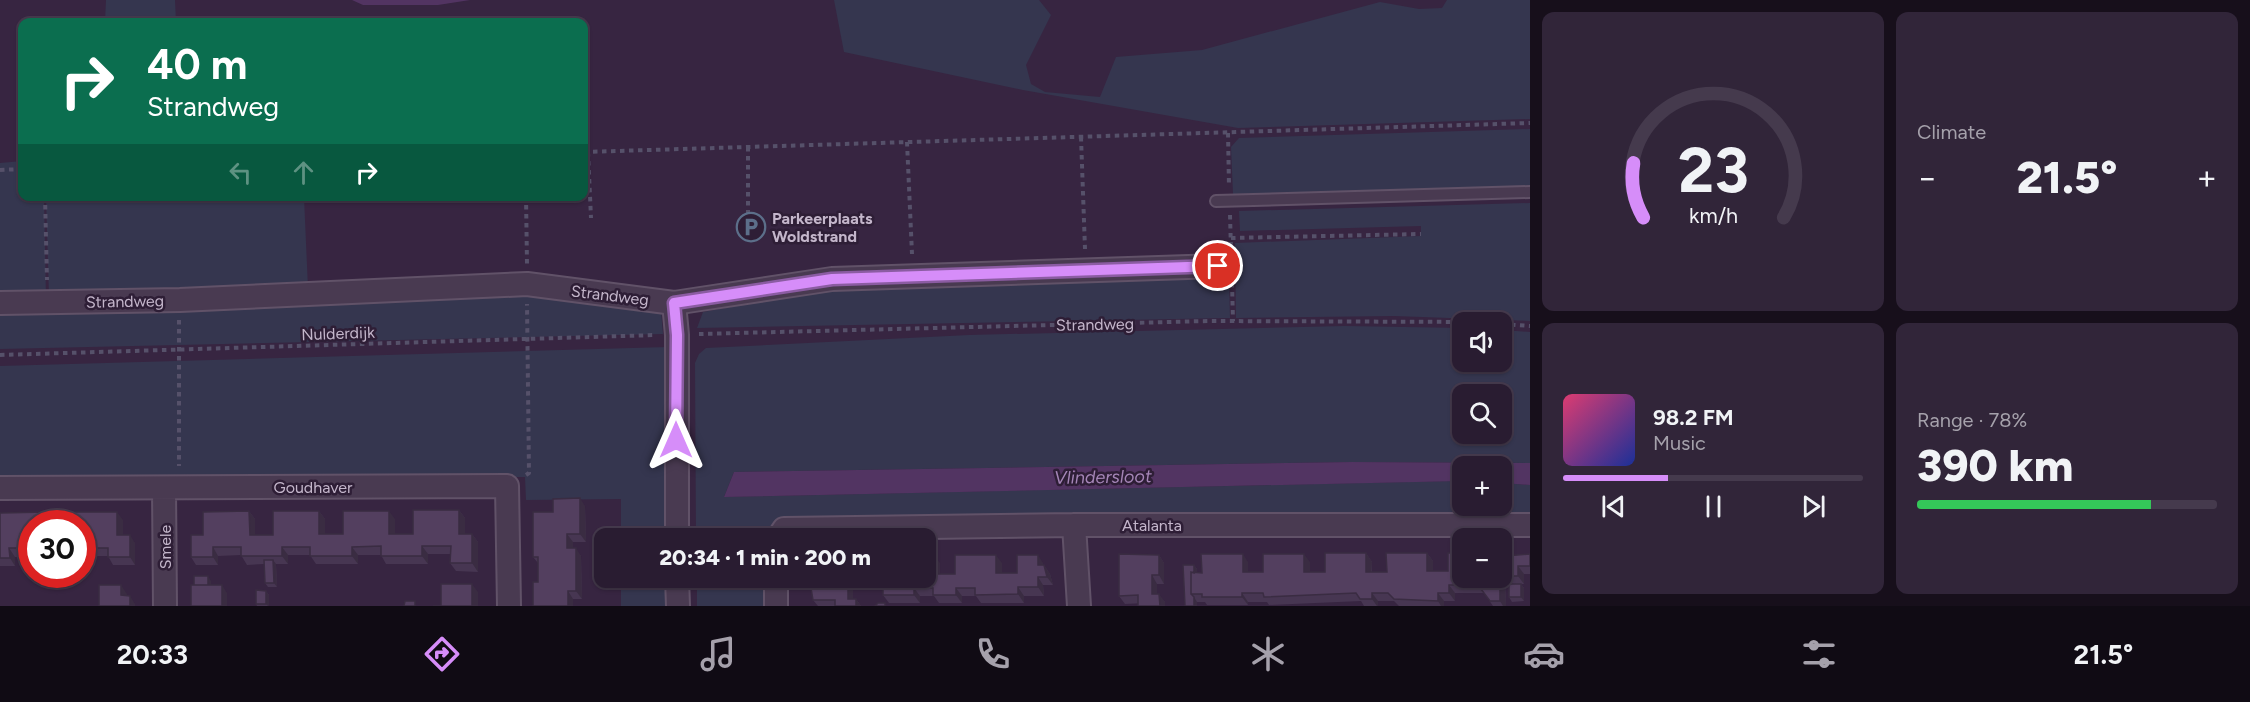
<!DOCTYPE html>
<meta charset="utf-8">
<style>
:root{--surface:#291c31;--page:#312539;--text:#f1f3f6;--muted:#a5a1ab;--line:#453a4d;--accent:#d68df9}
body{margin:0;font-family:Figtree,sans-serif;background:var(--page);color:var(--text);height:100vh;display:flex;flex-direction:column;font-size:22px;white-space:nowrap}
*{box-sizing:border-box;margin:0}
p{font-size:20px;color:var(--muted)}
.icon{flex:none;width:33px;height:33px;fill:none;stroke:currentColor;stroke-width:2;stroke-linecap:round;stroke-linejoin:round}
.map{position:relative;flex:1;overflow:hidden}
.panel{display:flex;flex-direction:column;gap:12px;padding:12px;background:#170f1b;width:720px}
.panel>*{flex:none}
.top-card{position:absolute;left:18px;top:18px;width:570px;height:183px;border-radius:12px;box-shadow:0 2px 4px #0004,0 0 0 2px var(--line);background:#0b6e4f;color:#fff;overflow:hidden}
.tools{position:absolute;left:1452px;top:312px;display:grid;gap:12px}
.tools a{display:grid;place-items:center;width:60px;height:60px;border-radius:12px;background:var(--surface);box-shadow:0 2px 4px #0004,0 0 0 2px var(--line);font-size:30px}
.speed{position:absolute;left:18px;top:510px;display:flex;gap:12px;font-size:30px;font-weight:700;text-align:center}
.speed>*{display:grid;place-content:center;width:78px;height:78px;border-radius:50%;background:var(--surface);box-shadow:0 2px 4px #0004,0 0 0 2px var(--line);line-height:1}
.speed .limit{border:9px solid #d22;background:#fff;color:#111}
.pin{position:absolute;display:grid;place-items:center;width:51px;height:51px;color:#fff;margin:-26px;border:3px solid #fff;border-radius:50%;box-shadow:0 2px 6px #0007}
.me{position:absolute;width:66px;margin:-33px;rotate:0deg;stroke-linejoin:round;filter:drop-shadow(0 0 4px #0008)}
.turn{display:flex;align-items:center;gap:21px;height:126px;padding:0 30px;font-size:27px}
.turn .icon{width:78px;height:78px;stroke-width:2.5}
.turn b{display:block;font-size:42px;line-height:51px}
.lanes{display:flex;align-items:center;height:57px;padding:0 30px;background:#0003;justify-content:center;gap:30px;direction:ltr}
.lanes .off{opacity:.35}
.big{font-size:45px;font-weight:800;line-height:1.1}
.panel .card{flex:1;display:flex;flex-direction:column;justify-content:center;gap:9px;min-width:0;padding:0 21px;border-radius:12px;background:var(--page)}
.panel .dial{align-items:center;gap:0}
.dial svg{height:156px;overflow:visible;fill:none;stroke:var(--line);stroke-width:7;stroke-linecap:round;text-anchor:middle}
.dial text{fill:var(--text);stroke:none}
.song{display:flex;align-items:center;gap:18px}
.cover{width:72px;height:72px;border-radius:9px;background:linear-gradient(135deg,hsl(340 70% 55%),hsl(230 70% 35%))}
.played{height:6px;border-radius:3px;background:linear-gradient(90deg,var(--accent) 35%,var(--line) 35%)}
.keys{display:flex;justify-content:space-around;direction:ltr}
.heat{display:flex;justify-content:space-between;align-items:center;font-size:33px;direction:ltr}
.charge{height:9px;border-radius:4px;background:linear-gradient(90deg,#34c759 78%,var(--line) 0)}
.panel .tiles{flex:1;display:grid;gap:12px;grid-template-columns:repeat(2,1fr)}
.trip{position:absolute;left:594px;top:528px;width:342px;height:60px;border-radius:12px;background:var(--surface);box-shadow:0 2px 4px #0004,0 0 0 2px var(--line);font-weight:800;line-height:60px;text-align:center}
.tab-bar{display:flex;height:96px;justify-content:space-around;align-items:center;background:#100b14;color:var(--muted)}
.tab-bar .icon{width:42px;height:42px}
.tab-bar .current{color:var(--accent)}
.tab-bar b{font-size:27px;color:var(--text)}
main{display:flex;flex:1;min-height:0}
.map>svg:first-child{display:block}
</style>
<main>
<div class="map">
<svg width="1530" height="606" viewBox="0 0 1530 606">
<rect width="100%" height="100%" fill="#372541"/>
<!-- green -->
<path fill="#35364f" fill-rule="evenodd" d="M106 0H175L176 22H105Z
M834 0H1039L1051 15 1026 65 1031 84 1045 92 1100 97 1116 57 1202 50 1380 2 1419 9 1442 8 1447 0H1530V119L1238 128 1023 90 844 52Z
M1530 129V186L1233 194 1231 147 1239 138Z
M22 161V196L44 197 46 298 0 299V163Z
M46 197H304L308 288 49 296Z
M1530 203V321L1394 316 1236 318 1235 243 1421 236V226L1240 231 1239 211Z
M1229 276 1230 318 697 328 703 312 836 288Z
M525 292 661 311 663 334 0 349V314C175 310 350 306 525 292Z
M1345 326 1462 328V362H1502V330L1530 332V463L1352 462 734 472 724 497 1454 481H1462V506H1502V483L1530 485V512L1173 515 775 538H696L695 363 699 354 706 348 969 335ZM1462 394H1502V434H1462Z
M668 347 669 538H621V499L526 500 525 477 0 479V366Z
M621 578H669V606H621Z
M697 578H775V606H697Z"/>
<!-- water -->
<path fill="#523462" d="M352 0H470L438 5H363Z
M1352 462 1530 463V485L1502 483V466H1462V481L724 497 734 472Z"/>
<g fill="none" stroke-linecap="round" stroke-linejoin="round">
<!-- lane casing -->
<g stroke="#615268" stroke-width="14">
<path id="lane" d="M1216 201 1530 192"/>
</g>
<!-- street casing -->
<g stroke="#615268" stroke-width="26">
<path id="street" d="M0 303 180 300 527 284 674 303 832 279 1218 266
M674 303 677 335V538
M0 488 507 486 509 606
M164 489 165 606
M1074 525 1079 606
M778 538 784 529 1074 525H1530
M677 578 678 606
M776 578V606"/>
</g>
<!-- path -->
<path stroke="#56516a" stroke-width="4" stroke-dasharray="4.5 4.5" stroke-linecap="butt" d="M1228 133 1229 187
M1081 137 1085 249
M907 142 912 254
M748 147V215
M584 152 1530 123
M588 152 591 218
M0 170 22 169
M45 196 47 280
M526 196 527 264
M1230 215 1231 249
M1231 238 1421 234
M1232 283 1233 321
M179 320V466
M1502 324 1530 326
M699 334 1208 321 1476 322
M0 355 656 335
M526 475 529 473 527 304"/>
<!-- lane -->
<use href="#lane" stroke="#493a51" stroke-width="10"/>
<!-- street -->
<use href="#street" stroke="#493a51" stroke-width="22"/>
</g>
<!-- wall -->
<path fill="#473652" d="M585 506 586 542H573V548L581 556 582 599H573V606H533L538 582V563L533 557 553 512Z
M459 510 465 518V534H472L478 542V572L456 571 450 563 451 554H428V564H386L381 555H358V564H316L310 555H288V564H276L277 587H268L265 583 264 564 247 565 241 555 218 556V565H196L191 557 203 535 249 511 255 519V535H273L319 511 325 519V534H343L395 519V534H413Z
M0 513 53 520V524H32V557H15V566H0Z
M123 520V535L135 543V565H113L108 556H85V566H82V524Z
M1366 553 1372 562V572H1387L1427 553 1433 561V571L1505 579 1506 606H1493L1484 593H1455V601H1444V606H1399L1394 601H1378V606H1364L1361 601 1269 605 1267 602H1248V605H1207L1205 602H1197V606H1185L1194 565 1197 569V573H1202L1248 562V572H1263L1310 562V572H1325Z
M1530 554V574H1524V584H1521L1524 588V601L1512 602 1509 597 1511 584 1506 576Z
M1159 555 1164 563V584H1157V594L1165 602 1125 604 1119 596Z
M940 563V574H955L1002 563V573H1017L1043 563V565H1044L1050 574 1053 585H1043L1044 596H1024V603H981L976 596H962V603H939L934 596H920V603H889L883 595V587H878L875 582Z
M813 578H853V599H856L861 606H818L813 600Z
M266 591 269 595V606H257L256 604Z"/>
<!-- shaded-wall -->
<path fill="#3a2c42" d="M580 498 585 506 586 542 580 534Z
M459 510 465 518V542L459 534Z
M249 511 255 519V543L250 535Z
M319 511 325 519V542L319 534Z
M389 511 395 519V542L389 534Z
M47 512 53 520V524H47Z
M117 512 123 520V543L117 535Z
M472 534 478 542V572L472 563Z
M567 534 573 542V556L567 548Z
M130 535 135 543V565L130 557Z
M422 546 428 554V564L422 556Z
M213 547 218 556V565L213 557Z
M282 547 288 555V564L282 556Z
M352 547 358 555V564L352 556Z
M9 548 15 557V566L10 558Z
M576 548 581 556 582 599 576 591Z
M82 552 85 556V566L82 562Z
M1366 553 1372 562 1371 580 1366 572Z
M1427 553 1433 561V580L1427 571Z
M1243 554 1248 562V581L1243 572Z
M1304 554 1310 562V580L1304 572Z
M934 555 940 563V582L934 574Z
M996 555 1002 563V582L996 573Z
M1038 555 1043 563 1044 574 1038 565Z
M1159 555 1164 563V584L1159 575Z
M273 560 276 564 277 587 274 583Z
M1044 565 1050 574 1053 585 1047 577Z
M1194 565 1197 569V594H1194Z
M1518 566 1524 574V584L1518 576Z
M1502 574 1505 579 1506 606H1503L1500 601V578H1502Z
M1152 575 1157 584V602L1152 594Z
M208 576 211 581V593L208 589Z
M1038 577 1043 585 1044 596 1038 587Z
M848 578H853V606L848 599Z
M472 584 478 592V606H472Z
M1521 584 1524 588V601L1521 597Z
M121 585 127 594V604L121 595Z
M222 585 227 593V606H222Z
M1449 585 1455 593V601L1449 593Z
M1018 587 1024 596V603L1018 594Z
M914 588 920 596V603L914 595Z
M956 588 962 596V603L956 595Z
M266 591 269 595V606H268L266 604Z
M568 591 573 599V606H568Z
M1242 593 1248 602V605L1242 597Z
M1372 593 1378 601V606H1377L1372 599Z
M1438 593 1444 601V606H1441L1438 601Z
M1159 594 1165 602V606H1160Z
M130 596 135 604V606H130Z
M1194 597 1197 602V606H1194Z
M856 599 861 606H856Z"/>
<!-- building -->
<path fill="#533f5f" stroke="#3a2c42" stroke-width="1.5" d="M580 498V534H567V548H576V591H568V606H533V582H538V557H533V512H553V499Z
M413 510H459V534H472V563H450L451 546H422V556H381V546L352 547V556H310V547H282V556H241V547H213V557H191V535H203V512L249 511 250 535H273V511H319V534H343V511H389V534H413Z
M47 512V524H32V548H9L10 558H0V513Z
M70 512H117V535H130V557H108V548H82V524H70Z
M1325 553H1366V572H1387L1386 553H1427V571H1448V553H1462V578H1500V601H1490L1478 585H1449V593H1438V601L1394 599 1388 593H1372V599H1360L1356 593 1264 597 1263 593H1242V597H1202V594H1191V572L1202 573 1201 554H1243V572H1263V554H1304V572H1325Z
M1119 554 1159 555V575H1152V594H1159L1160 606H1138V595L1119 596Z
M1530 554V566H1518V576H1506V556Z
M926 555H934V574H955V555H996V573H1017V555H1038V565H1044L1047 577H1038V587H1018V594L975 595V588H956V595H933V588H914V595H883V578H926Z
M264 560H273L274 583H265Z
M1183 565H1194V573L1191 572V594L1194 597V606H1185Z
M194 576H208V585H194Z
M813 578H848V599H856V606H835V600H813L811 588 813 585Z
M875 578H883V582H875Z
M441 584H472V606H433H441Z
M1509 584H1521V597H1509Z
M99 585H121V595L130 596V606H99Z
M191 585H222V606H191Z
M256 590 266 591V604H256Z
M405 601H415V606H404Z
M878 603H885V606H875Z"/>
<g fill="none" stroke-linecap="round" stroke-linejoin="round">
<!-- route casing -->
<g stroke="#8b5ca2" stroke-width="15">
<path id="route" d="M676 440 677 335 674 303 832 279 1218 266"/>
</g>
<!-- route -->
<use href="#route" stroke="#d68df9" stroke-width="10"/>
</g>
<!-- icons -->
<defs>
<g id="parking-ring" transform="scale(1.5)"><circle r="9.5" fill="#2e1e36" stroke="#5c6f8a" stroke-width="1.5"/><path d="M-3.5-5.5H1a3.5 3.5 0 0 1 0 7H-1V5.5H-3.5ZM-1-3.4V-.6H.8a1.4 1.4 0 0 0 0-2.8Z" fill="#5c6f8a"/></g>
</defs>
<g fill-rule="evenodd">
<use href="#parking-ring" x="751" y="227"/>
</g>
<g text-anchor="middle" stroke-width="5" stroke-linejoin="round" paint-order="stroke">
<!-- poi labels -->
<g font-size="16" font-weight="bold" fill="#c4b6cb" stroke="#2e1e36" text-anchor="start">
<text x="772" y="224">Parkeerplaats<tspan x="772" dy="18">Woldstrand</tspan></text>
</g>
<!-- street labels -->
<g font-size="16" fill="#c4b6cb" stroke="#2e1e36">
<text transform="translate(610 295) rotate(7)" y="6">Strandweg</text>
<text transform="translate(125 301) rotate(-1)" y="6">Strandweg</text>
<text transform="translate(1095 324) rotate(-1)" y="6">Strandweg</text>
<text transform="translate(338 333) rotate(-2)" y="6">Nulderdijk</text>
<text x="313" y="493">Goudhaver</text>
<text x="1152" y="531">Atalanta</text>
<text transform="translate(165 547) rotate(-90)" y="6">Smele</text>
</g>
<!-- water labels -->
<g font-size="18" font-style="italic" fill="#a585b7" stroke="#2e1e36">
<text transform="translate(1103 477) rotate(-1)" y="6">Vlindersloot</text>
</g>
</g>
</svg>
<div class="tools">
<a><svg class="icon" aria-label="sound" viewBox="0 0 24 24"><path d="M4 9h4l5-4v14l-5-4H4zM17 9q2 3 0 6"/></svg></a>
<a><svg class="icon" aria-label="search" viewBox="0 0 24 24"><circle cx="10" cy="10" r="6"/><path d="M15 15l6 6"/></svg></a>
<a>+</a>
<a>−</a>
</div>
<div class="speed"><div class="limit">30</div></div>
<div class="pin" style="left:1218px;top:266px;background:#d93025"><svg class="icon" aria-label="arrive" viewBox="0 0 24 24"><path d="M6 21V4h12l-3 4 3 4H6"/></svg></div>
<svg class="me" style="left:676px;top:440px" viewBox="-20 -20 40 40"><path d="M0-17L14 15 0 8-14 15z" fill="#d68df9" stroke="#fff" stroke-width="4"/></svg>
<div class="trip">20:34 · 1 min · 200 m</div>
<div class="top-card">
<div class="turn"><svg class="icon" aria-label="right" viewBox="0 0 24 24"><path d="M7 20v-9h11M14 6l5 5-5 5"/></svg><div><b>40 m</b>Strandweg</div></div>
<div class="lanes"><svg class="icon off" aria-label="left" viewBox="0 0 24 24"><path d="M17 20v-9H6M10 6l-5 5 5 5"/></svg><svg class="icon off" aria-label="ahead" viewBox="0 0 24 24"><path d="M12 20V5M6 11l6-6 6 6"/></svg><svg class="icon" aria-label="right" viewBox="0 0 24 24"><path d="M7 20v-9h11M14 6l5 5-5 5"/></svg></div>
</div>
</div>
<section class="panel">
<div class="tiles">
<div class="card dial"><svg viewBox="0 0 100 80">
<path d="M14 69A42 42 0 1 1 86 69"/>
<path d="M14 69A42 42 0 0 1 9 41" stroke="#d68df9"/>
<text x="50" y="56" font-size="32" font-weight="700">23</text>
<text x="50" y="72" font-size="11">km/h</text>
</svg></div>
<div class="card"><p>Climate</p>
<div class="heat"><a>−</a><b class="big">21.5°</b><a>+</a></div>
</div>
<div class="card">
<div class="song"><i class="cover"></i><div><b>98.2 FM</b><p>Music</p></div></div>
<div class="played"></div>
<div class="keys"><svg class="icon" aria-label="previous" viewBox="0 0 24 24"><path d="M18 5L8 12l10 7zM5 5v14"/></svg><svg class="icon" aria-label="pause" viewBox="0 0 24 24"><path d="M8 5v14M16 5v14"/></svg><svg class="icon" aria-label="next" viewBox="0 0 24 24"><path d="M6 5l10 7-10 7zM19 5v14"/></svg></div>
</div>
<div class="card"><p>Range · 78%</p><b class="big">390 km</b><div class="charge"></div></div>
</div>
</section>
</main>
<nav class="tab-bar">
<b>20:33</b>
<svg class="icon current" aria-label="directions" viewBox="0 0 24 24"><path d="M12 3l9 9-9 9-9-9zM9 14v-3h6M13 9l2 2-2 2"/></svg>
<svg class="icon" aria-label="music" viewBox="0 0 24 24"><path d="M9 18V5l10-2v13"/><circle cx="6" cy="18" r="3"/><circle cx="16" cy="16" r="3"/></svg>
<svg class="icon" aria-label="phone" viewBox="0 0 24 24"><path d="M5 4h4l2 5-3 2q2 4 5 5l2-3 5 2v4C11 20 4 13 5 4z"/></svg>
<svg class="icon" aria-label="climate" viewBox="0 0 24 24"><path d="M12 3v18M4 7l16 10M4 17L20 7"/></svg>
<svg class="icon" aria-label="car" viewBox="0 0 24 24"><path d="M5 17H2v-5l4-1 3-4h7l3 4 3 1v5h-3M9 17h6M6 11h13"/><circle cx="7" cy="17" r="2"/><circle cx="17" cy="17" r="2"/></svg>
<svg class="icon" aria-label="filters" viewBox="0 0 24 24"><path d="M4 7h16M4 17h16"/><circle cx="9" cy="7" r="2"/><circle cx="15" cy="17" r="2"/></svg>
<b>21.5°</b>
</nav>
